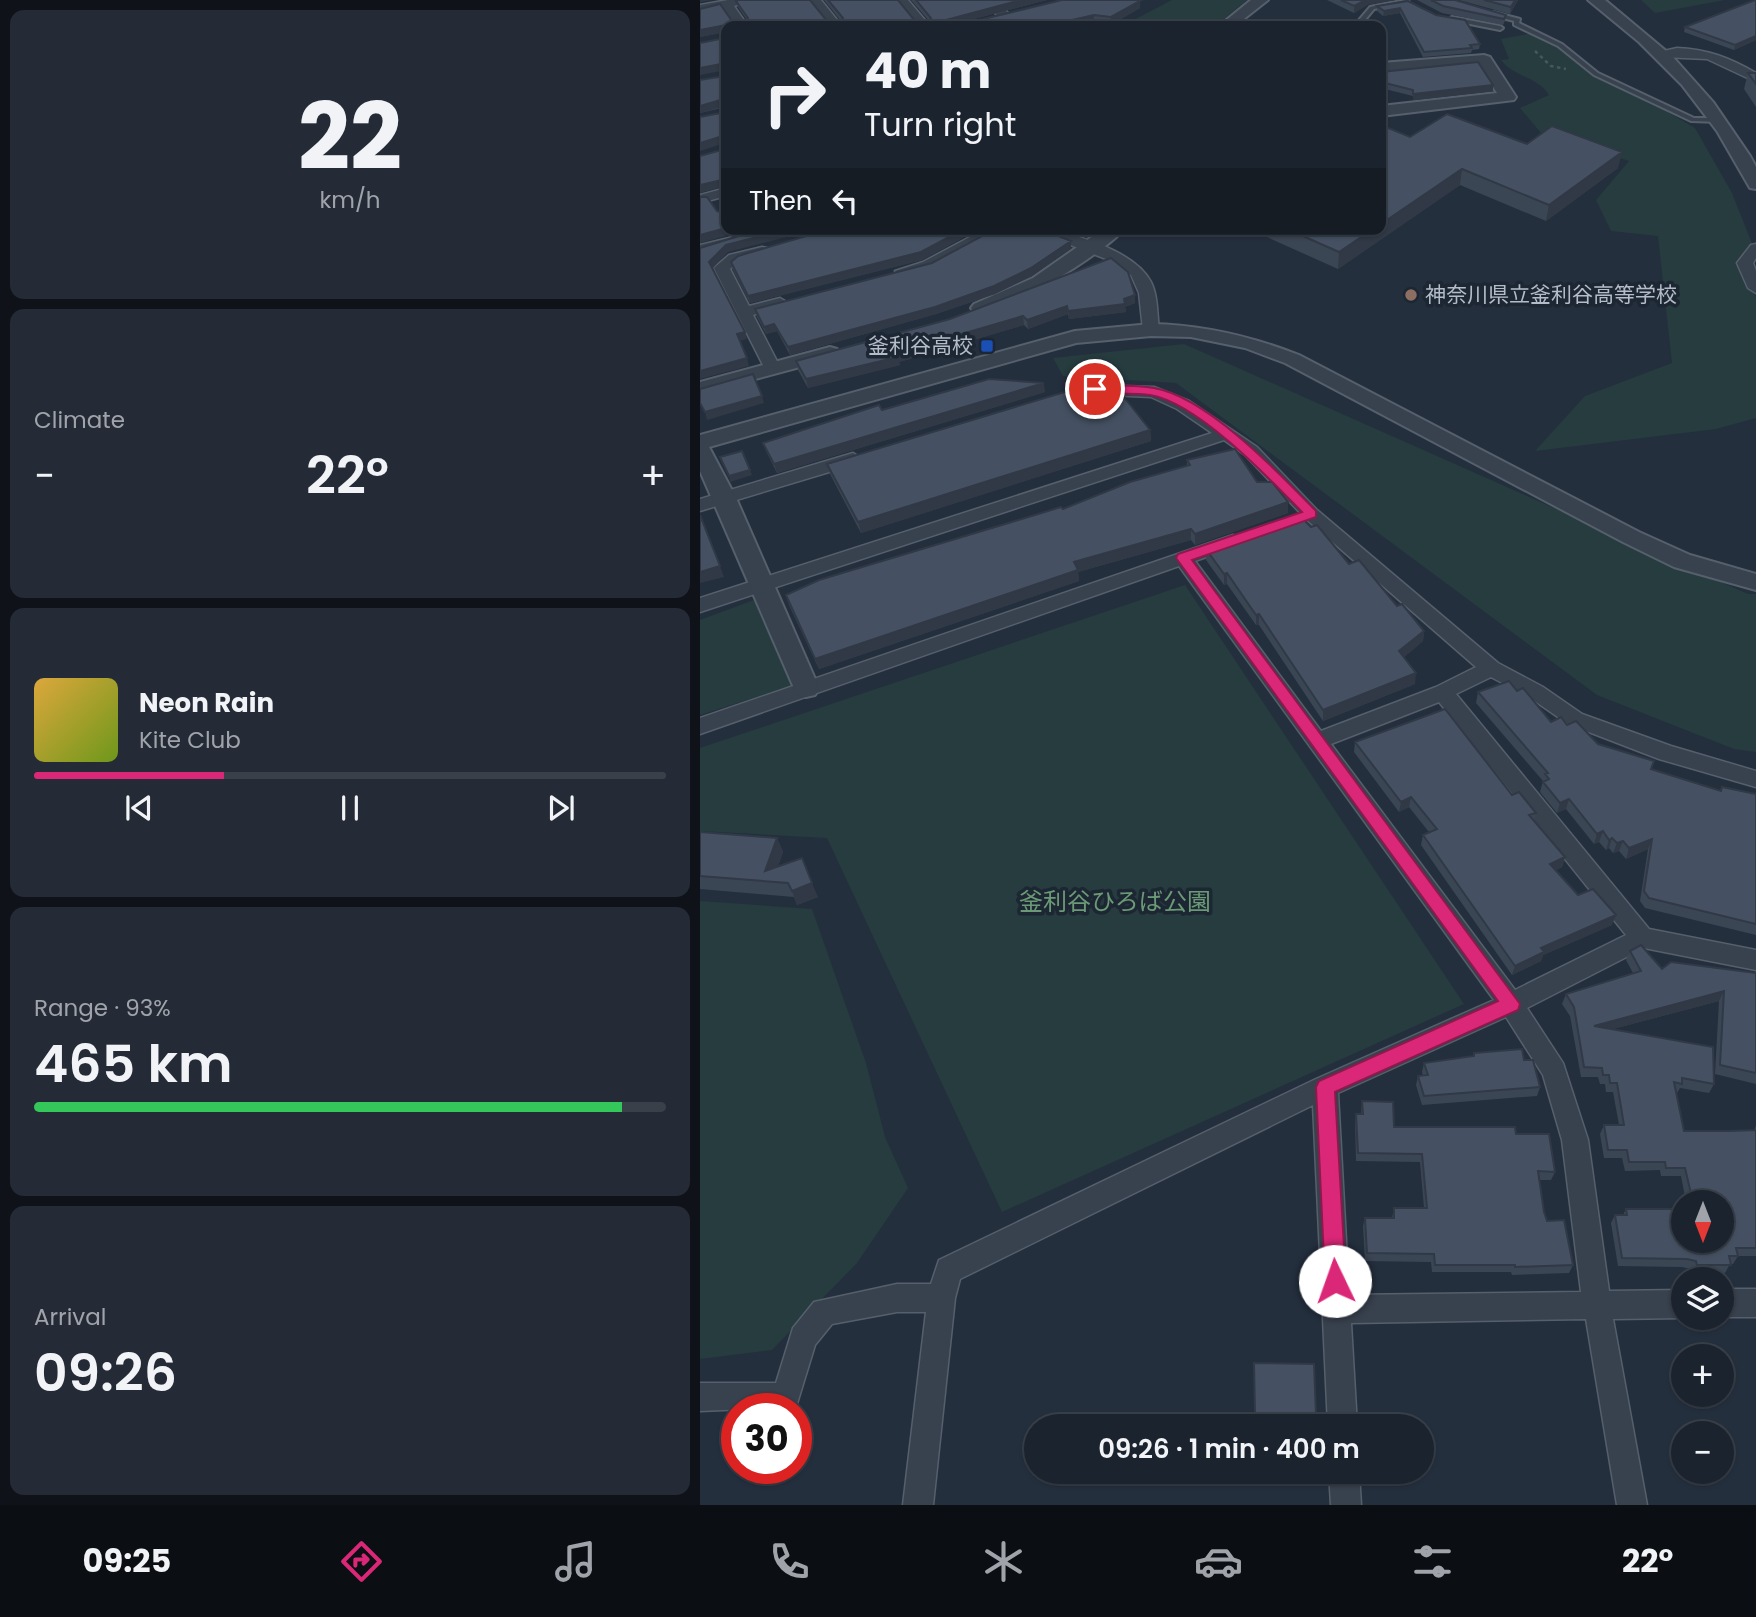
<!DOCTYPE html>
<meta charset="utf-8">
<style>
:root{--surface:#1b232e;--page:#242b36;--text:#f1f3f6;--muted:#a0a4aa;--line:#39404a;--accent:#db2777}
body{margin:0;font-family:Poppins,"Noto Sans JP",sans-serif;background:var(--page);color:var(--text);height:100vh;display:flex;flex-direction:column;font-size:26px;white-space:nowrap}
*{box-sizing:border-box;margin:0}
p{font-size:23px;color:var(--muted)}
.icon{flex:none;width:38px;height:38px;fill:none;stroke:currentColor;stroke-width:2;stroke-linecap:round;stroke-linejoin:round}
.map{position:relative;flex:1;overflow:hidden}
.sheet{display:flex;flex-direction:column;gap:10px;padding:10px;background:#0f1319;width:700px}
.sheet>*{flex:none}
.banner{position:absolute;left:21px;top:21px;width:665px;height:214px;border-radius:14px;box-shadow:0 2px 5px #0004,0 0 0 2px var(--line);background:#1b232e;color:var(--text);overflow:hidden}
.needle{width:46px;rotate:180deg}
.tools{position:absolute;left:971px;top:1190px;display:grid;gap:14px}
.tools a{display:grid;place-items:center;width:63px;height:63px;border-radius:50%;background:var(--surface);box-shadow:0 2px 5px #0004,0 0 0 2px var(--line);font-size:35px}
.speed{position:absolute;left:21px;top:1393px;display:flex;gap:14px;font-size:35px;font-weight:700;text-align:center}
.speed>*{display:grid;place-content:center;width:91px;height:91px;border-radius:50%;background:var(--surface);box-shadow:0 2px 5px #0004,0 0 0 2px var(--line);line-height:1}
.speed .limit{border:10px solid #d22;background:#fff;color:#111}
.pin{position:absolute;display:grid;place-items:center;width:60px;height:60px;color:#fff;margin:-30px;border:4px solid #fff;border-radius:50%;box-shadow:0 2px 7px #0007}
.me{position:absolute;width:77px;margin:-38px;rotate:357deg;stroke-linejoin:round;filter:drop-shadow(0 0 5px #0008)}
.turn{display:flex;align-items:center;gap:24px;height:147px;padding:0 28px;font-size:32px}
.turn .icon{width:91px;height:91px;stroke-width:2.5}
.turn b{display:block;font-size:49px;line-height:60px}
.then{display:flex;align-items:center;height:66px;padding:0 28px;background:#0003;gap:14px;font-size:26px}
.big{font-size:52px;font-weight:600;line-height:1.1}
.sheet .card{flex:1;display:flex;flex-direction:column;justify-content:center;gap:10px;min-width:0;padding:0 24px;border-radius:14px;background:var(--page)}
.sheet .dial{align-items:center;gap:0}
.dial b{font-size:91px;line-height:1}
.song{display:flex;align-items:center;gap:21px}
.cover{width:84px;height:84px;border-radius:10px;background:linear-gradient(135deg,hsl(40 70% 55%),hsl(80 70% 35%))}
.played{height:7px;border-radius:4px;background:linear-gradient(90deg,var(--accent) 30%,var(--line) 30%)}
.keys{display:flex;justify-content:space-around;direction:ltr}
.heat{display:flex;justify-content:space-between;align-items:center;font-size:38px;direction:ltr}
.charge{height:10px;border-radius:5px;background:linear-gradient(90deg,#34c759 93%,var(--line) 0)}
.trip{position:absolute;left:324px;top:1414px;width:410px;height:70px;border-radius:35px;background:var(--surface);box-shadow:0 2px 5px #0004,0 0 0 2px var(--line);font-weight:600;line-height:70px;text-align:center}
.tabs{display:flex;height:112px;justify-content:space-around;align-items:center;background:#0b0e12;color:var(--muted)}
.tabs .icon{width:49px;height:49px}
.tabs .current{color:var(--accent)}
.tabs b{font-size:32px;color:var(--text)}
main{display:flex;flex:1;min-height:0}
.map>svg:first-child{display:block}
</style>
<main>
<section class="sheet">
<div class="card dial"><b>22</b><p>km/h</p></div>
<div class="card"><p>Climate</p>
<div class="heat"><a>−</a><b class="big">22°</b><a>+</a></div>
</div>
<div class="card">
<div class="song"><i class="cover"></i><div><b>Neon Rain</b><p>Kite Club</p></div></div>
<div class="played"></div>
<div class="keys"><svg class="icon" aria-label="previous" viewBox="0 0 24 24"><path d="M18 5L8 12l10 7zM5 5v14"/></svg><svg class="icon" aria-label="pause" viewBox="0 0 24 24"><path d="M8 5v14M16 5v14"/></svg><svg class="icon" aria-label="next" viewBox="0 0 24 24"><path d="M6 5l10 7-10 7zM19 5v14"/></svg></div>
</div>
<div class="card"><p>Range · 93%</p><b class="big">465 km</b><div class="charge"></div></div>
<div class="card"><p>Arrival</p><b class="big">09:26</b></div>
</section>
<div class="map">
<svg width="1056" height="1505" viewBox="0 0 1056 1505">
<rect width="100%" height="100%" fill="#242f3e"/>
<!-- green -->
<path fill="#263c3f" d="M472 0H546V1L515 26H422Z
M941 0H1025L955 13Z
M833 33 995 128 1032 193 1053 246 1040 260 1056 298V418L1016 429 835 451 885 396 972 363 958 236 911 231 896 200 929 161 841 133 820 108 849 95C837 76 815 78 801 60L809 59 801 39Z
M484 344 1048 594H1056V752L1034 749 897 695 476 383 363 376 353 358Z
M485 585 764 1004 302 1212 127 838 0 831V748Z
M54 600 91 686 0 715V620Z
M0 901 112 909 166 1063 185 1137 208 1188 157 1263 72 1350 0 1359Z"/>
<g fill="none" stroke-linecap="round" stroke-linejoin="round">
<!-- service casing -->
<g stroke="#565f6c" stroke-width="4">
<path id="service" d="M706 0 709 2 708 3 674 9 660 26H654L670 7Z
M793 12 820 19 819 23 862 44 898 73 994 118H1021L1024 120 1021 122 991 121 894 75 858 46 814 25V21L791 15V13Z
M752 17 800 26 803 28 800 30 750 20 749 19Z"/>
</g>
<!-- minor casing -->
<g stroke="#565f6c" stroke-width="3">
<path id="minor" d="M28 0H52L34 6 48 26H36L23 8 0 13V5Z
M109 0H121L142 26H130Z
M196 0H208L230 26H218Z
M283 0H296L320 26H307Z
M977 48C1007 49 1030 58 1056 73V82L1007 59 961 57 955 53Z
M26 188V196L0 203V195Z
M29 229H43L49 239 0 254V245L33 237Z
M285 229H304L233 268 203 276 195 271 223 262Z
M330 229C364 229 434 249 451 282 458 296 457 314 459 330L457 333 451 335 443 330 439 293 431 275 406 259Z
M1056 244V258L1053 263 1056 271V293L1048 288 1037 263 1051 245Z
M62 247 67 248V254L39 261 30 269 49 306 80 298 88 303 53 315 81 369 73 374 65 369 14 268 29 255Z
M389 385 454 387 489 401 557 447 617 510 798 663 843 687 882 714 971 746 1056 771V787L959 759 868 724 829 697 791 677 756 694 949 929 1056 950V970L944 948 827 1008 863 1063 888 1140 909 1291 984 1290V1318L913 1319 947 1505H917L886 1319 651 1323 657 1426H628L613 1105 260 1279 255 1298 233 1505H203L226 1312H197L132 1324 115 1345 96 1407 0 1411V1383H76L93 1328 114 1302 197 1284H231L239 1260 616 1079 794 1000 479 566 0 734V718L533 535 540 537 542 541 540 545 495 561 621 731 736 687 776 667 605 518 545 455 524 440 0 612V598L512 433 477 409 451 397 383 394V386ZM739 702 926 935 815 990 631 744ZM806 1017 843 1075 862 1140 881 1292 649 1295 638 1093Z
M153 453 162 459 159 463 0 511V499Z
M1022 1289H1056V1317H1022Z
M629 1472H659L661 1505H631Z"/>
</g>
<!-- tertiary casing -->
<g stroke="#565f6c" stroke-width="4">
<path id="tertiary" d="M551 0H568L535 26H519Z
M888 0H905L972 56 1013 102 1050 156 1056 167V189L1050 188 1017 131 982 85 939 42Z
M784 55 790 57 816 97 814 100 681 116V106L797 93 779 65 681 73V63Z
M403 229H424C407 251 300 319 274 312L271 308 274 304 333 278Z
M451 324C503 325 550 336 599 355L939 532 990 555 1056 574V590L974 567 923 542 585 363 545 348 491 337 451 336 376 343 9 447 36 498 119 688 115 695 106 697 97 695 0 471V435L375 331Z
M130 347 137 349 140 353 137 357 0 394V382Z"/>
</g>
<!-- path -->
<path stroke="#44595c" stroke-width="2.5" stroke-dasharray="3.5 3.5" stroke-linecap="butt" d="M835 51 851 66 866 69"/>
<!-- service -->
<use href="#service" fill="#38414e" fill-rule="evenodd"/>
<!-- minor -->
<use href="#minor" fill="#38414e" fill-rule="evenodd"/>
<!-- tertiary -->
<use href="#tertiary" fill="#38414e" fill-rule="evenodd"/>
</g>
<!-- wall -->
<path fill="#3b4654" d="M124 0H198L215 21H229L211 0H347L266 21 271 22 440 1V8L412 24 394 21 373 26H26V107L0 113 25 76V32L0 37 32 21 46 22 47 20 38 7 36 1 127 21H141Z
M627 0H696L669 4 654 13Z
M717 0H755L806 15 805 21 803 25 742 13Z
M759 0H818L810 14Z
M1053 0H1056V40L1034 50 984 32 985 27 1054 0Z
M708 1 780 44 779 49 772 50 771 53 723 57 700 13 683 16 677 11V6Z
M681 72 793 85V91L713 100V96L681 88Z
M1048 73H1056V107L1044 89Z
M710 137 827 144 918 168 846 221 760 185 638 269 549 229H681Z
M130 229H279L222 260 50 303 33 270 31 262Z
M353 229H397L387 237 361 230Z
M371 241V248L332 276 295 294 236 314 90 355 77 331 66 334 57 317 55 309 232 263Z
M435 295V303L425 307 426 312 369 319 368 314 328 329 324 325 199 362 200 365 108 388 98 370 96 361Z
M345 392 77 473 66 451 63 443 182 410Z
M450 430 451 441 161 533 130 474 127 464Z
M487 460 557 482 588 513 495 545 491 540 378 572 379 581 119 669 89 605 86 595 363 509 487 465Z
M506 549 649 564 724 631 723 641 704 657 715 684 623 721 559 625H556L527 584 524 585 506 560Z
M817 691 851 722 867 725 898 744 951 769 1020 791 1022 787 1056 794V935L945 908 940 901 948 849 926 859 919 851 913 853 909 848 906 850 899 842 894 844 866 809 857 813 840 792 843 781 776 703 778 692Z
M655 742 812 795 836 813 834 820 865 857 862 867 856 870 878 895 912 925 843 955 841 961 812 975 721 845 723 835 729 832 709 807 699 812 654 752Z
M0 832 77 838 83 852 78 866 118 897 97 905 94 897 0 889Z
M930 951 962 969 1056 973V1084L1015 1074 1019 1001 913 1029 1014 1084 1009 1093 980 1088 977 1093H976L984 1131H1029L1054 1130 1056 1126V1256H1038L1033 1264H1030L1025 1273H992L991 1269 982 1267 918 1266 911 1223 915 1215H923L926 1209 984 1241 1022 1202H986L981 1176H961L960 1170 925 1171 922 1158H904L900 1134 904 1125H919L913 1092H906L905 1084H900L898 1077H881L870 1016 862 1004 866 994 933 973 926 960Z
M774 1053 824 1060 840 1087 837 1096 722 1105 716 1085 718 1076H723L722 1072 724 1063 773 1056Z
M662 1101 694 1127 816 1134 855 1172 851 1180H839L844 1212 847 1221 873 1265 869 1273 812 1275 811 1272H732L731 1262 665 1261 663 1226 665 1218H692L694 1208H724L720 1162 656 1161 655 1123 656 1114H661Z
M554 1363 616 1415 615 1422 554 1421Z"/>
<!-- shaded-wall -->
<path fill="#303945" d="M0 0H13L0 2Z
M321 0H347L247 26 246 20Z
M431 0H445L440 1V8L412 24 411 17Z
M666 0H696L669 4 654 13V6Z
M815 0H818L810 14 811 7Z
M700 8V13L683 16 684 11Z
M394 15V21L373 26H354V24Z
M26 25V32L0 37V30Z
M1056 36V40L1034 50 1035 45Z
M26 63V70L0 75V68Z
M793 85V91L713 100V94Z
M24 99 25 106 0 113V106Z
M23 136 25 143 0 151V143Z
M922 152 918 168 846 221 849 205Z
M762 169 760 185 638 269 639 252 673 229H681V224Z
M26 179V186L0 193V185Z
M26 228 29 235 0 243V235Z
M88 229H118L28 252 12 269 9 262 26 245Z
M264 229H279L222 260 50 303 48 296Z
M387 229H397L387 237Z
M371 241V248L332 276 295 294 236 314 90 355 88 347Z
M435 295V303L425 307 426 312 369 319 368 311 424 299Z
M367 306 368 314 328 329 327 320Z
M323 316 324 325 199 362 200 365 108 388 106 379Z
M74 324 77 331 66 334 64 327Z
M45 332 47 339 39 341 37 334Z
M47 358 49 366 0 379V371Z
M344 383 345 392 77 473 74 464Z
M62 396 64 403 7 420 5 412Z
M450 430 451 441 161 533 158 522Z
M50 470 52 475 30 482 29 476Z
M588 502V513L495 545V534Z
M491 529V540L378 572 379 581 119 669 115 659 374 562Z
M20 566 24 577 0 583V572Z
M527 573V584L524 585V574Z
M559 614V625H556V615Z
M724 631 723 641 698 662 699 651Z
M716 673 715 684 623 721V710Z
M711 797 709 807 699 812 701 802Z
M869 799 866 809 857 813 860 803Z
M903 831 899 842 894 844 897 834Z
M77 838 83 852 72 881 65 871Z
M912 838 909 848 906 850 909 840Z
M952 839 948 849 926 859 929 848Z
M923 841 919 851 913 853 917 843Z
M865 857 862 867 847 874 850 864Z
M112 883 118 897 97 905 92 891Z
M916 915 912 925 843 955 841 961 812 975 815 966 841 948Z
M1024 991 1019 1001 890 1035 894 1026Z"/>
<!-- building -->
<path fill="#455162" stroke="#303945" stroke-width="2" d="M38 0H110L127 21H142L143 18 128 0H198L215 21H231V18L216 0H321L246 20 271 22 362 0H438L440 1 411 17 394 15 354 24 356 26H26V102L24 99 0 106V80L25 76 26 63 0 68V43L25 38 26 25 0 30V9L20 4 32 21 46 22 48 18 36 1Z
M641 0H666L654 6Z
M731 0H755L806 15 804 19 743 6Z
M784 0H815L811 7Z
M1055 0H1056V36L1035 45 985 27Z
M708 1 736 15 765 20 780 44 770 45 772 48 724 52 700 8 684 11 677 6Z
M778 62 793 85 713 94V90L681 82V72Z
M1048 73H1056V84Z
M26 109V139L23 136 0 143V117L26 112Z
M747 114 827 144 852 126 922 152 849 205 762 169 681 224V125L710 137Z
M26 141V221H24L26 228 0 235V197H7L17 211 26 213V179L0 185V156L25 149Z
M47 229H88L26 245 9 262 45 332 37 334 47 358 0 371V248L49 233Z
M130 229H264L221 252 48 296 31 262 38 256Z
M295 229H341L371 241 331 268 294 286 235 307 88 347 74 324 64 327 55 309 232 263Z
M587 229H673L639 252Z
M411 258 428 272 435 295 424 299 425 304 368 311 367 306 327 320 323 316 196 353 198 357 106 379 96 361 250 319Z
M53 374 62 396 5 412 0 403V389Z
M289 379 344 383 74 464 63 443 179 405 182 410Z
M416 387 450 430 158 522 127 464 368 391Z
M535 449 557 482H572L588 502 495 534 491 529 374 562 378 570 115 659 86 595 119 580 335 515 361 507 363 509 430 482 490 465 487 460Z
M42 451 50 470 29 476 20 457Z
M0 515 20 566 0 572Z
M600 516 611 527 617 525 649 564 659 560 697 606 702 604 724 631 699 651 716 673 623 710 559 614 556 615 527 573 524 574 506 549Z
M809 681 817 691 823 688 851 722 861 717 867 725 876 721 898 744 954 761 951 769 1021 791 1022 787 1056 794V924L949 898 944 891 952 839 929 848 923 841 917 843 912 838 909 840 903 831 897 834 869 799 860 803 843 782 849 779 845 774 848 773 778 692Z
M745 709 812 795 819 792 836 813 829 815 865 857 850 864 878 895 893 889 916 915 841 948 844 952 815 966 723 835 737 829 711 797 701 802 655 742Z
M0 832 77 838 65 871 102 858 112 883 92 891 88 883 0 876Z
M941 945 962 969 971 962 1056 973V1073L1020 1065 1024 991 894 1026 1013 1047 1014 1084 982 1078V1084L974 1082 984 1131H1029L1056 1130V1248H1036L1038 1256H1029L1031 1265H997L996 1261 987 1259 922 1258 915 1215H927L926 1209H984V1241H1022V1202H993L985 1168H966L965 1162H929L927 1150H908L904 1125H924L917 1083H910L909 1075H903L902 1068 884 1067 874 1007 866 994 941 971 930 951Z
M822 1049 824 1060H833L840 1087 724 1096 718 1076 728 1075 724 1063 774 1056V1053Z
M662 1101 693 1102 694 1127H815L816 1134H849L855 1172 838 1171 844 1212 847 1221 864 1220 873 1265 815 1267V1265H735L734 1254 667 1253 665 1218H694V1208H727L722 1154 658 1153 656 1114H663Z
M554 1363 614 1364 616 1415 555 1414Z"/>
<!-- route -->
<path fill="#db2777" stroke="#8e194d" stroke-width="2" d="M395 385C414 386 435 385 454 388 507 397 579 473 616 511V517L492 560 820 1004 818 1010 635 1092 646 1281 643 1288 635 1291 628 1288 625 1281 616 1087 619 1081 798 1001 476 558 478 554 602 512C569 478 498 403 450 395 430 392 410 396 391 391V386Z"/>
<!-- markers -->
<circle fill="#8d6e63" stroke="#1d2633" stroke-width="2.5" cx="711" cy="295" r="7"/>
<rect fill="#1a4fb4" stroke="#1d2633" stroke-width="2.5" x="280" y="339" width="14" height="14" rx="3.5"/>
<g text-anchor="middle" stroke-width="7" stroke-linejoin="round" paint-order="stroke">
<!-- far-poi labels -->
<g font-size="21" fill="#b4bcc9" stroke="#1d2633" text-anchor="start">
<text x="725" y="302">神奈川県立釜利谷高等学校</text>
<text x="273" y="353" text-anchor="end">釜利谷高校</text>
</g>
<!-- park labels -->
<g font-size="24" fill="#6b9a76" stroke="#1d2633">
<text x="415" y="910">釜利谷ひろば公園</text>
</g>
</g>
</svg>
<div class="tools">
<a><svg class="needle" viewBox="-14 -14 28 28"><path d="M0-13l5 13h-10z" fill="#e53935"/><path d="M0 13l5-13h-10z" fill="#a0a4aa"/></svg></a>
<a><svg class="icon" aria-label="layers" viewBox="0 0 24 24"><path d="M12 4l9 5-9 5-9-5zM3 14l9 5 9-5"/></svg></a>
<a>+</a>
<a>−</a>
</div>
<div class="speed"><div class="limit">30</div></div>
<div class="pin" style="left:395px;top:389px;background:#d93025"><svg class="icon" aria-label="arrive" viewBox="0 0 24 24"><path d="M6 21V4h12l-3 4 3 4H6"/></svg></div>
<svg class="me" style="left:635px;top:1281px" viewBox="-20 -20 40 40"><circle r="19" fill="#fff"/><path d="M0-13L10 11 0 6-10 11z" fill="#db2777"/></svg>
<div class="trip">09:26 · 1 min · 400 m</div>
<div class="banner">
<div class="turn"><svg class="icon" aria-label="right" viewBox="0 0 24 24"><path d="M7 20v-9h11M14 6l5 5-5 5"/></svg><div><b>40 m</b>Turn right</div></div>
<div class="then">Then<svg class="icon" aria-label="left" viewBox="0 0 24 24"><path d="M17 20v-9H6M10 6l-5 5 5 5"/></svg></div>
</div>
</div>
</main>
<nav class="tabs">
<b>09:25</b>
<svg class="icon current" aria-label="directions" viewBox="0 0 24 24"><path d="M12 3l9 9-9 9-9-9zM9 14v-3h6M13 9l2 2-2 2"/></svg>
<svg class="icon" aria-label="music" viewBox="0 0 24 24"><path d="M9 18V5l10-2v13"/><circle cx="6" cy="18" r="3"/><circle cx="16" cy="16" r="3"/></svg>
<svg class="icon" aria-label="phone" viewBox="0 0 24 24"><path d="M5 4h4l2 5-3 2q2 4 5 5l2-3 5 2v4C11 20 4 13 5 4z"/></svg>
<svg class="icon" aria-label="climate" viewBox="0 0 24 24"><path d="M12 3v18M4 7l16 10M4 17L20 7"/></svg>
<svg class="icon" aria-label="car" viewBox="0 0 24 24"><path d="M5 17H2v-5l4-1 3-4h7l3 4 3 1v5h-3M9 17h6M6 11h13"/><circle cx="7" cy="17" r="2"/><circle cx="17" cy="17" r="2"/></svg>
<svg class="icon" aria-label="filters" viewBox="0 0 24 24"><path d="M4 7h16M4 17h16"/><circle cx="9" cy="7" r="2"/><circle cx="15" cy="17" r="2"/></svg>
<b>22°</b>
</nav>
